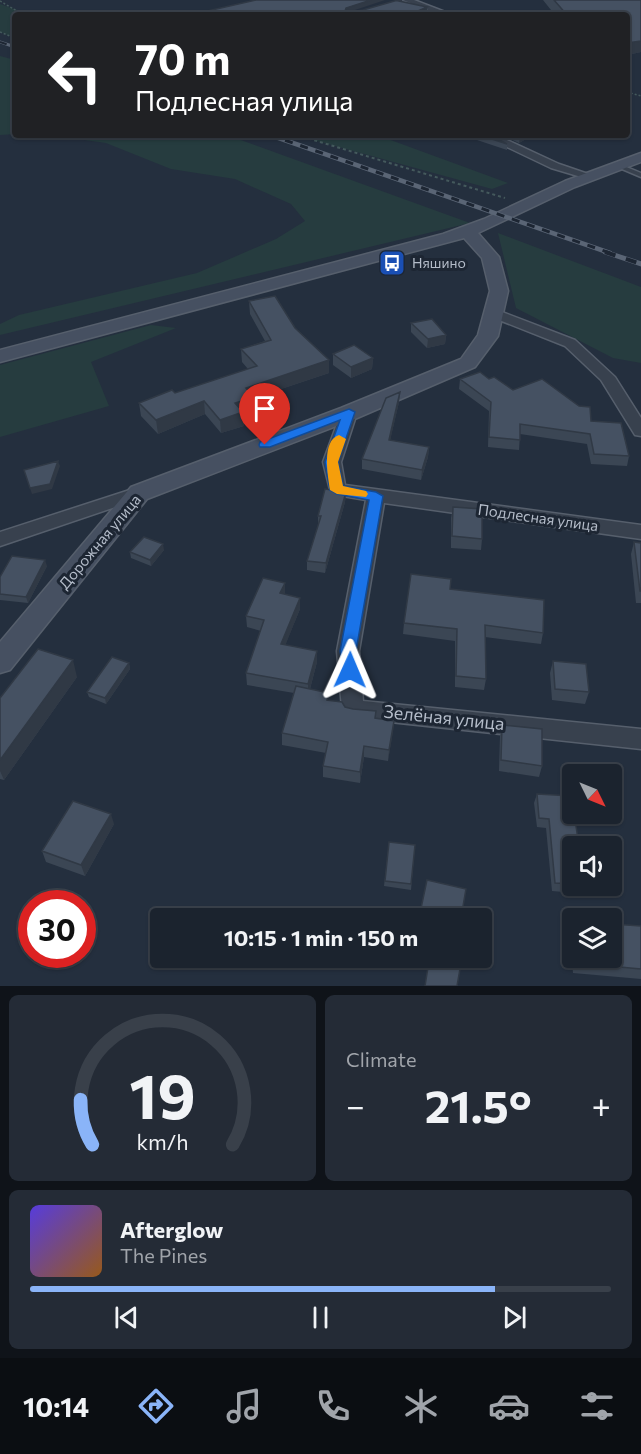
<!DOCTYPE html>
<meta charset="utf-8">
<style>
:root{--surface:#1b232e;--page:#242b36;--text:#f1f3f6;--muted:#a0a4aa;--line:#39404a;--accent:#8ab4f8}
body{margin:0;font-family:Commissioner,sans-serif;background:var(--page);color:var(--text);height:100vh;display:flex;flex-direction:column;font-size:22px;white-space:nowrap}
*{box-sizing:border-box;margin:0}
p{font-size:20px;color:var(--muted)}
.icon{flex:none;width:33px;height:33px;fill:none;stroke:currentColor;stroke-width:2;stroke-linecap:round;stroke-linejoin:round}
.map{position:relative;height:986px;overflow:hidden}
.panel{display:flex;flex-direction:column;gap:9px;padding:9px;background:#0f1319;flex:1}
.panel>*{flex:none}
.top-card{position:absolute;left:12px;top:12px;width:618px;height:126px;border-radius:6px;box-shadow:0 2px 4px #0004,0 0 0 2px var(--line);background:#202124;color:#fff;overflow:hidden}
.needle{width:39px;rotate:133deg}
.buttons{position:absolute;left:562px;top:764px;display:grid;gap:12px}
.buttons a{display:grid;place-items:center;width:60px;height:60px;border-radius:6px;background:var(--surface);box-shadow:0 2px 4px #0004,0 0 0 2px var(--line);font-size:30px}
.speed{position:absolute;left:18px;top:890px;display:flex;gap:12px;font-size:30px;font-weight:700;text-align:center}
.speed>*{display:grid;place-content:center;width:78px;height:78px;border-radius:50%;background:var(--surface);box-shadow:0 2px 4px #0004,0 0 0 2px var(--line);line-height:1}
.speed .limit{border:9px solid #d22;background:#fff;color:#111}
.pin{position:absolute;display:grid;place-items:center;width:51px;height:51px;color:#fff;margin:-62px -26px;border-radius:50% 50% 50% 0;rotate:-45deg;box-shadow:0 0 6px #0007}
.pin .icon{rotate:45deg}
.me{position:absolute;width:66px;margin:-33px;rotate:1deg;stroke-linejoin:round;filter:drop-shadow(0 0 4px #0008)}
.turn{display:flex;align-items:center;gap:21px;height:126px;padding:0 24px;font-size:27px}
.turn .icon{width:78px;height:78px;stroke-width:2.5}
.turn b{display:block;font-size:42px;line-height:51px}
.big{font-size:45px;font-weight:700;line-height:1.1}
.panel .tile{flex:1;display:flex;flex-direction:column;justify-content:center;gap:9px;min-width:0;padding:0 21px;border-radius:9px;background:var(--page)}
.panel .dial{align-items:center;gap:0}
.dial svg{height:156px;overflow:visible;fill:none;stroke:var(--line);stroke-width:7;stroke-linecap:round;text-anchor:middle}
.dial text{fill:var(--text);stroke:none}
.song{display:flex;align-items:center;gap:18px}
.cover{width:72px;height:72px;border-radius:9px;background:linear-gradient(135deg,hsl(250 70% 55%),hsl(30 70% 35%))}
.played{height:6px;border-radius:3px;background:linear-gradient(90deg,var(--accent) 80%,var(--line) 80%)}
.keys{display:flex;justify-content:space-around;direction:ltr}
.heat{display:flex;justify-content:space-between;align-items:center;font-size:33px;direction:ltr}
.panel .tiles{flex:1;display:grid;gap:9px;grid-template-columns:1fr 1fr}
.tile:last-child{grid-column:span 2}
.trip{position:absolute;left:150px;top:908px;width:342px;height:60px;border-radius:6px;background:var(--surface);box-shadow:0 2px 4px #0004,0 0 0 2px var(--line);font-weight:700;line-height:60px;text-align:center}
.tabs{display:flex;height:96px;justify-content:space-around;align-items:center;background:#0b0e12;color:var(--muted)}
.tabs .icon{width:42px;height:42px}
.tabs .current{color:var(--accent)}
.tabs b{font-size:27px;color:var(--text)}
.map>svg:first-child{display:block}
</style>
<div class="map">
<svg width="641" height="986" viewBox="0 0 641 986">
<rect width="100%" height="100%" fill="#242f3e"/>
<!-- green -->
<path fill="#263c3f" d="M0 4 32 15H15V38L0 32Z
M0 56 15 60V134L0 135Z
M49 135H227L470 223 0 335V324L19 315 197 273 276 239 305 221 291 204 235 179 171 169 106 143Z
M295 135H377L508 183 492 189Z
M498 233 641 287V363L613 358 516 308Z
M151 325 176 328 91 362 109 406 0 437V365Z"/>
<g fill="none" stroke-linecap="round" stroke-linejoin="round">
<!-- lane casing -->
<g stroke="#565f6c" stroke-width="3">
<path id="lane" d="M615 164H619L641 173V177L615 166Z"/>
</g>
<!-- street casing -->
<g stroke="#565f6c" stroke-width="3">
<path id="street" d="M403 0H414L453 15H441Z
M482 135H496L559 164 594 176 588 179 551 168Z
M494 309 575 340 615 377 641 418V436L635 435 601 380 565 346 489 316 487 313 489 310Z
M349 408 357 413 341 462 345 485 641 525V539L384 503 359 651 363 701 641 729V749L353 718 345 716 342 709 337 651 366 500 331 494 323 462 341 413Z
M139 487 145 489 148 493 145 497 0 546V532Z"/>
</g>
<!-- secondary casing -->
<g stroke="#565f6c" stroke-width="3">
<path id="secondary" d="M641 153V162L575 187 478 233 499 257 508 291 498 336 475 367 357 418 147 499 10 670 0 673V642L131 487 341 408 461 359 478 335 490 291 482 258 464 238 0 362V350L443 234 484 219 565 181Z"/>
</g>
<!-- path-far1 -->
<path stroke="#44595c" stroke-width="1.5" stroke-dasharray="2 2" stroke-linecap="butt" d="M0 1 24 15
M0 32 15 38
M627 92 641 96"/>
<!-- path -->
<path stroke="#44595c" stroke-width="2" stroke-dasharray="3 3" stroke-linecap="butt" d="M297 135 505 198"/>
<!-- lane -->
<use href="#lane" fill="#38414e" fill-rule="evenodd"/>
<!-- street -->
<use href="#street" fill="#38414e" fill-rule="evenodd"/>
<!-- secondary -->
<use href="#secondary" fill="#465061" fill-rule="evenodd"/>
<!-- rail-far2 casing -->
<g stroke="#5a6575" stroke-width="3">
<path id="rail-far2" d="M0 42 15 47"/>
</g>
<!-- rail-far1 casing -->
<g stroke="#5a6575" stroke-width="4.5">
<path id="rail-far1" d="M270 135 610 253"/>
</g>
<!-- rail casing -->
<g stroke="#5a6575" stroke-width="5">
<path id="rail" d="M605 252 641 264"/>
</g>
<!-- rail-far2 -->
<use href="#rail-far2" stroke="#1d2633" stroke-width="2" stroke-dasharray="7" stroke-linecap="butt"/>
<!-- rail-far1 -->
<use href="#rail-far1" stroke="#1d2633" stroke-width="3" stroke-dasharray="8" stroke-linecap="butt"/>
<!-- rail -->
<use href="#rail" stroke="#1d2633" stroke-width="4" stroke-dasharray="11" stroke-linecap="butt"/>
</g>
<!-- wall -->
<path fill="#3b4654" d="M543 0H641V52L627 55V15H555Z
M462 135H490L507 144V150Z
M501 135H533L519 143Z
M249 301 295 328 329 373 254 398 255 410 243 414 244 426 221 433 205 414 158 434 141 416 139 403 175 393 248 369 242 362 241 349 265 341 250 314Z
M411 323 446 335 445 344 427 348 411 332Z
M333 354 373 358 372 369 351 378 333 365Z
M460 379H489L513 390 591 421 629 456 627 466 591 464 587 444 520 434 519 450 488 447 489 411 459 389Z
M399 402 390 440 429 447 428 457 421 480 362 469V459Z
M346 492 345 502 325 573 307 570V561L318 526V516Z
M453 507 482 539 481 550 451 548V518Z
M634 542 641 543V603H636L631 554Z
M164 550 151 566 131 558 130 552Z
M47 566 28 603 0 600V577Z
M450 589 543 633 541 644 485 637 486 679 484 690 455 687V641L403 634 404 623Z
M285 594 300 598V609L285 645 317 651V662L310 689 329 701 345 707 353 709 376 711 375 718 394 721 388 761 364 757 360 783 323 777V766L326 753 282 745V733L294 693 247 685 246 673 261 631 247 627 246 616Z
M553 661 589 692 585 704 552 700 550 673Z
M129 663 130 669 106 704 89 697 87 692Z
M77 677 4 780 0 779V698Z
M502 725 542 766 539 777 499 771 500 736Z
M537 794 573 846V885H589L586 894 552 891 546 828 537 827 534 803Z
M114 824 85 876 46 862 42 851Z
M389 842 415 845 411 890 384 886Z
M427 880 461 918H420Z
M573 920V957H612L641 926V979L573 973 569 930Z"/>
<!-- shaded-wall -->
<path fill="#303945" d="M371 0H385L346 13 345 11 346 8Z
M427 7V12L419 15 418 11Z
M641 41V52L627 55V43Z
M523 135H533L519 143 520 137Z
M446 335 445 344 427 348 428 339Z
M373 358 372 369 351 378V367Z
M329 360V373L254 398 255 410 243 414 244 426 221 433 220 420 235 403 246 388Z
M400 392 399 402 388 450 389 440Z
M204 401 205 414 158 434 156 420Z
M429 447 428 457 421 480 422 470Z
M58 461 60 466 52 489 32 494 30 488Z
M346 492 345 502 325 573 326 563Z
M163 544 164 550 151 566 150 560Z
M45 560 47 566 28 603 26 597Z
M285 583V594L280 593Z
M300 598V609L281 656V644Z
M317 651V662L308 696V684Z
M73 660 77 677 4 780 0 771V760Z
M129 663 130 669 106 704 105 698Z
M394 721 393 732 388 761 389 750Z
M364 746V757L360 783V772Z
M111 814 114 824 85 876 81 865Z"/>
<!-- building -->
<path fill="#455162" stroke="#303945" stroke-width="1.5" d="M256 0H371L346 8 345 11 347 12 363 10 398 0H402L399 1 427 7 418 11 433 14 431 15H190Z
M554 0H641V41L627 43V15H567Z
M480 135H490L507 144Z
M275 296 295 328 329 360 246 388 254 397 235 403 243 412 220 420 204 401 156 420 139 403 172 390 175 393 257 366 241 349 271 340 249 301Z
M432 319 446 335 428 339 411 323Z
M354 345 373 358 351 367 333 354Z
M480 372 489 379 494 377 513 390 542 379 579 406 590 407 591 421 621 423 629 456 594 454 590 434 520 424V440L489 437 491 402 460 379Z
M400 392 389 440 429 447 422 470 362 459 386 398Z
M58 461 50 484 30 488 24 470Z
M325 489 346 492 326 563 307 561 321 516H318Z
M453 507 482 509V539L452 536Z
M144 537 163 544 150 560 130 552Z
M634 542 641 543V591H640Z
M12 556 45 560 26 597 0 594V577Z
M411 574 451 579 450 589 544 600 543 633 485 625 486 679 456 676 457 629 404 623Z
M263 578 285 583 280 593 300 598 281 644 317 651 308 684 246 673 264 620 246 616Z
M38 649 73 660 0 760V698Z
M112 657 129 663 105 698 87 692Z
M553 661 586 664 589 692 555 689Z
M296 686 329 693 327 700 342 702 345 707 353 709 376 711 375 718 394 721 389 750 364 746 360 772 323 766 328 742 282 733Z
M502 725 542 729V766L501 760Z
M537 794 572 796 573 813H574L579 846H573V884L555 883 549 819 539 818Z
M73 801 111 814 81 865 42 851Z
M389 842 415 845 411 884 385 881Z
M427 880 466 889 461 918H440L420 913Z
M612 924 641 926V969L577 963 576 957H612Z
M429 961 460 969 457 986H425Z"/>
<!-- route -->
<path fill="#1a73e8" stroke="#114b97" stroke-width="1.5" d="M349 409 355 412 338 462 343 486 376 492 383 496 356 651 358 670 355 675 350 677 344 675 340 651 369 500 337 494 330 490 325 462 340 420 270 447H260L259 445 260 442Z"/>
<!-- slow -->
<path fill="#f59e0b" d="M339 435 346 439 338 462 343 486 366 491 368 494 366 497 337 494 330 490C328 476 321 441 339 435Z"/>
<!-- icons -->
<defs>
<g id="bus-square" transform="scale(1.35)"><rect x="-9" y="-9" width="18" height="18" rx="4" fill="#1a4fb4" stroke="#1d2633"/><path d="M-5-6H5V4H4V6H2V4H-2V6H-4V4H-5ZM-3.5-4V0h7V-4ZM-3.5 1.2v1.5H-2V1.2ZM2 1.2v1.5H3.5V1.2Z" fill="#fff"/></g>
</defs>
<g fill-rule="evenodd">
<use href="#bus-square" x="392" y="263"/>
</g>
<g text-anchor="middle" stroke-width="6" stroke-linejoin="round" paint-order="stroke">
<!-- far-poi labels -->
<g font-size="14" fill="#b4bcc9" stroke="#1d2633" text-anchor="start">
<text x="412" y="268">Няшино</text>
</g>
<!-- street labels -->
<g font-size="15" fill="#b4bcc9" stroke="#1d2633">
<text transform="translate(538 518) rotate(8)" y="5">Подлесная улица</text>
<text transform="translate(100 542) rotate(-50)" y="5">Дорожная улица</text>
</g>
<!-- near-street labels -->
<g font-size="18" fill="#b4bcc9" stroke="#1d2633">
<text transform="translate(444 718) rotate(6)" y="6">Зелёная улица</text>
</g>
</g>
</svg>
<div class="buttons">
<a><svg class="needle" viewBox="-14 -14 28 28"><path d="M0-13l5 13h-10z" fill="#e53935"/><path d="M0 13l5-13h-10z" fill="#a0a4aa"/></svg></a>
<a><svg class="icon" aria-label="sound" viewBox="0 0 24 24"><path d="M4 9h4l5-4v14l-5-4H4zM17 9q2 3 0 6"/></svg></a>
<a><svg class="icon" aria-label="layers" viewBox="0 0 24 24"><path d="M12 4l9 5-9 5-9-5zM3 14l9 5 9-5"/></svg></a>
</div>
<div class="speed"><div class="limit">30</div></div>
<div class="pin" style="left:265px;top:445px;background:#d93025"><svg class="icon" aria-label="arrive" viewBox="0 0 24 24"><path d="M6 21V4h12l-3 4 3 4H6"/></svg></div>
<svg class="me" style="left:350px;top:670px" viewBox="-20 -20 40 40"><path d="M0-17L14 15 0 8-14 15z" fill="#1a73e8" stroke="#fff" stroke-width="4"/></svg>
<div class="trip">10:15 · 1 min · 150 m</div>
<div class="top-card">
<div class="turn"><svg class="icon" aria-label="left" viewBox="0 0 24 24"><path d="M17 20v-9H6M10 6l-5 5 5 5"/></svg><div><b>70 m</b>Подлесная улица</div></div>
</div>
</div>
<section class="panel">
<div class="tiles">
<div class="tile dial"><svg viewBox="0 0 100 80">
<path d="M14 69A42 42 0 1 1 86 69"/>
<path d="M14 69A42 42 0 0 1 8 46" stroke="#8ab4f8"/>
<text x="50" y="56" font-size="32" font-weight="700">19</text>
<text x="50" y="72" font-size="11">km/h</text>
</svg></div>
<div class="tile"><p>Climate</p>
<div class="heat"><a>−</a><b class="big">21.5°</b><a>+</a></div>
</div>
<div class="tile">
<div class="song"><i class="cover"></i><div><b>Afterglow</b><p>The Pines</p></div></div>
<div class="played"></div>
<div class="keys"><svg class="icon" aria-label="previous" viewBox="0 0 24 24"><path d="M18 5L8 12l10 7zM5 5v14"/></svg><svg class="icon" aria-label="pause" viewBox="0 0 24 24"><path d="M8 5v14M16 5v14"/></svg><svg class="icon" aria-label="next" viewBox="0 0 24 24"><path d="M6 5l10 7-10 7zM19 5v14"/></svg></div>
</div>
</div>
</section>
<nav class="tabs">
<b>10:14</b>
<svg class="icon current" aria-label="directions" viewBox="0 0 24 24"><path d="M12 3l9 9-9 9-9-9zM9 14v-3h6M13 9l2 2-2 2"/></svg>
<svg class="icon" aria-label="music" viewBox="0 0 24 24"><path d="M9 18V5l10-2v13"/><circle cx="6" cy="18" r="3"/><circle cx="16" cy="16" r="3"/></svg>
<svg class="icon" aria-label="phone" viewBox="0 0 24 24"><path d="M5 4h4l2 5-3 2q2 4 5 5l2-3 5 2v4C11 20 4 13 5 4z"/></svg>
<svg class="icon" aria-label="climate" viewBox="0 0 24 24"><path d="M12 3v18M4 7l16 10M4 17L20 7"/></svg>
<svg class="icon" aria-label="car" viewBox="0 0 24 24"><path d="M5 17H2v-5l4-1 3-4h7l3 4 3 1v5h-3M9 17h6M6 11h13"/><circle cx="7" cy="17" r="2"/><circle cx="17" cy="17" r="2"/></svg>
<svg class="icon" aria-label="filters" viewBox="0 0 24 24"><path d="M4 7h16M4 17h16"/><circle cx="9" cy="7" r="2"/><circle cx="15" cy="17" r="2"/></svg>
</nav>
